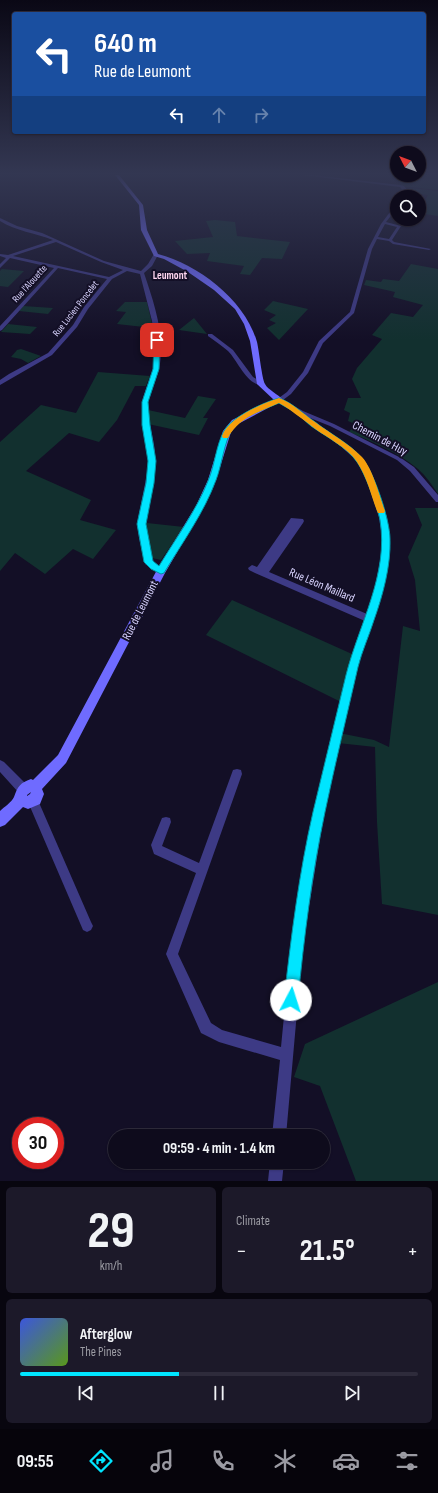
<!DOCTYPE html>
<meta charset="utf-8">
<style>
:root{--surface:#0e0b1c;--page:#1c1929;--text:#f1f3f6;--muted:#9b9ba3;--line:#2e2b3b;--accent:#00e5ff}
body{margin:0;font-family:"Sofia Sans Condensed",sans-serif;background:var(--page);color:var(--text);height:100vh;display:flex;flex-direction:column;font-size:15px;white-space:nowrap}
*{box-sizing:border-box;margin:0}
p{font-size:13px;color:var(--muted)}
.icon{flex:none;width:22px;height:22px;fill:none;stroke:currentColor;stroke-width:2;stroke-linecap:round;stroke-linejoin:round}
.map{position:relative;height:1181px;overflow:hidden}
.drawer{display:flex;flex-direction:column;gap:6px;padding:6px;background:#08060f;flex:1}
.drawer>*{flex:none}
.guide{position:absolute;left:12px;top:12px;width:414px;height:122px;border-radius:4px;box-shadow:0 1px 3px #0004,0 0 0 1px var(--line);background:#1a4fa0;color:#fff;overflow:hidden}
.needle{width:26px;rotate:312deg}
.fabs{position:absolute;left:390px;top:146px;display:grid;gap:8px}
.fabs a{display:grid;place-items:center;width:36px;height:36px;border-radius:50%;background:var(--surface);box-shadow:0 1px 3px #0004,0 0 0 1px var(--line);font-size:20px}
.speed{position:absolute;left:12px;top:1117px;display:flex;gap:8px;font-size:20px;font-weight:700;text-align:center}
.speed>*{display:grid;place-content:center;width:52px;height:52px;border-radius:50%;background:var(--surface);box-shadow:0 1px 3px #0004,0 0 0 1px var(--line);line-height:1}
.speed .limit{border:6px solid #d22;background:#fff;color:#111}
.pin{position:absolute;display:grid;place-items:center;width:34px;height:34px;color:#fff;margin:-17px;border-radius:8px;box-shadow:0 2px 6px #0006}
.me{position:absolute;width:44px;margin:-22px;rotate:5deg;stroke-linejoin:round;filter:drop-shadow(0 0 3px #0008)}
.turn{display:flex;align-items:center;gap:14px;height:84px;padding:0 16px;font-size:18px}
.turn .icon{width:52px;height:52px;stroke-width:2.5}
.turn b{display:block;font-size:28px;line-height:34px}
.lanes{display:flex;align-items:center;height:38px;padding:0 16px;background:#0003;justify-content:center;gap:20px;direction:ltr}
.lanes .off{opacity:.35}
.big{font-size:30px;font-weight:700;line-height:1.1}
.drawer .widget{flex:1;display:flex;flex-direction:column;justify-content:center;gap:6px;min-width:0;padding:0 14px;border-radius:6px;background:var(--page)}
.drawer .dial{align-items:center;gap:0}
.dial b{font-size:52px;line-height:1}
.song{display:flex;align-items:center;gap:12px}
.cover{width:48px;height:48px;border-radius:6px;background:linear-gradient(135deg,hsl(230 70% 55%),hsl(90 70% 35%))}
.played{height:4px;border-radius:2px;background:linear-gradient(90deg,var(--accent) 40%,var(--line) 40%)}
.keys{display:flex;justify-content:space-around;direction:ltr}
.heat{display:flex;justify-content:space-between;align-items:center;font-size:22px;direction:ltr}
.drawer .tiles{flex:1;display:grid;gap:6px;grid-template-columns:1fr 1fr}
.widget:last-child{grid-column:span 2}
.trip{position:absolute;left:108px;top:1129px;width:222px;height:40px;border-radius:20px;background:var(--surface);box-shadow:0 1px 3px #0004,0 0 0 1px var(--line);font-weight:700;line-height:40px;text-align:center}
.menu{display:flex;height:64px;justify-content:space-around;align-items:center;background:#06040b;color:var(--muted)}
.menu .icon{width:28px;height:28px}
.menu .selected{color:var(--accent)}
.menu b{font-size:18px;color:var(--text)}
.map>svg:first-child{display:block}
</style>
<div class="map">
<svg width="438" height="1181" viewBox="0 0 438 1181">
<rect width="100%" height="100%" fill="#130f26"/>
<!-- green -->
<path fill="#12302f" d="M395 175H438V190L402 186Z
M410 188 438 191V216L419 213 428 195 407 192Z
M215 220 235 222 237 236 290 242 282 259 262 258 250 275 240 274 244 266 207 261 210 253 187 254 175 241 213 237 206 221Z
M411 264 438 269V494C432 485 426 476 418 469 398 452 372 442 349 432L355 424 348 421 350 413 344 410 348 398H361L352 379 357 368 382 339 372 335 391 313 413 317 423 305 393 297 395 292 364 285 366 280 381 282 383 279 399 281Z
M2 269 24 271 8 287 0 286V271Z
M273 301 308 309 279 340 267 328 276 323 269 320 276 315 264 310Z
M125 302H147L153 328 117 324 126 312 116 311Z
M23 306 53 308 48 314 19 311Z
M194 318 207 334 179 330Z
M8 324 37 327 30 334 1 332Z
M21 349 41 356 28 363 21 359 11 357 17 350Z
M98 372 150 376 146 386H135L117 420 99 442 69 433 26 471 91 500 80 520 116 530 93 559 73 549 45 574 15 553 0 571V442L41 405 76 413Z
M198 396 216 399 203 418H208L199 435 148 424V410L185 418Z
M415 508H438V915L382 904 377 822 375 747 338 743 339 733 374 740 389 747 403 626 420 631 415 580 408 557 422 525Z
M147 523 184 527 161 560 152 558 146 534Z
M232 600 352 654 343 703 206 635Z
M438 982V1181H356L320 1086 294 1077 305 1044Z"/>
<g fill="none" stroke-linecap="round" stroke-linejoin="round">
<!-- stream -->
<path stroke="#0c2248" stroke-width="1" d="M395 175 402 186"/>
<!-- street -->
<path fill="#3d3a85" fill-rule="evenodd" d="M303 175H312L400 185 404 186 407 190 403 197H399L403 190 400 187Z
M396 204H397V208L386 222 401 226 392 240 394 242 431 249 429 250 393 244 389 241 377 239 372 249 354 313 323 343 308 373 291 394 283 400 303 411 334 424 401 458 414 467 438 495V502H436L410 471 397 460 330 426 310 418 340 440 362 459 372 477 387 517 390 538 389 556 383 587 374 619 360 656 324 814 303 944 286 1136H272L280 1060 219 1042 201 1033 166 954 196 873 154 854 151 845 162 818 166 817 170 818 171 822 162 846 199 863 233 770 237 769 241 770 242 774 178 954 211 1023 222 1030 281 1047 291 944 314 814 352 656 365 621 255 573 249 570 248 568 252 565 257 567 291 518 303 519 304 521 303 523 269 572 367 614 375 587 381 556 382 538 379 517 366 477 357 461 336 442 309 424 298 413 276 400 287 392 303 372 319 341 350 312 368 249 381 224ZM385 224 397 227 389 239 378 237Z
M0 218 17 226 42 233 104 261 141 271 148 264 154 254 158 255 152 266 144 273C154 303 166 337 159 369 156 381 149 391 148 404 147 424 157 444 155 464 154 485 145 504 145 525 145 537 149 549 152 561L164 569 165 571 164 573H158L145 564 139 538 137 524 149 464 148 449 143 419 142 404 144 395 153 369 155 346 152 321 140 274 127 271 112 279 88 309 77 327 52 355 0 385V380L9 374 48 353 73 325 84 307 107 279 58 268 2 330 0 331V326L54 268 10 258 0 268V264L6 258 0 256V254L8 255 53 240C35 233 16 231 0 221ZM56 242 101 262 123 270 109 277 13 256Z
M208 334H212L233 350 253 377 263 383V385C247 386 238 361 228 351 222 346 215 341 208 336Z
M0 760 4 762 27 785 28 789 27 793 23 794 19 793 0 772Z
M33 797 37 798 91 922 93 926 91 930 87 932 83 930 28 802 29 798Z
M270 1162H284L282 1181H268Z"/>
<!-- secondary -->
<path fill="#6f6bff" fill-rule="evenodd" d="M115 175H119L143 205 147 230 158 254C199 265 245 300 257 342 259 350 262 379 265 384 268 390 278 394 283 400L238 424 231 432 216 480 204 506 165 573 66 763 42 789 44 794 40 804 28 809 23 807 5 825 0 827V811C4 807 12 802 14 797 18 786 20 783 31 779L33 780 58 755 158 568 196 506 208 480 223 431 232 420 274 400 257 384 250 341 244 324 235 309 214 290 188 272 164 259 154 256 141 230 139 205ZM31 792 30 794 27 796V795Z"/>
</g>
<!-- sky -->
<linearGradient id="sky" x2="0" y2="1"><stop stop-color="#0a0815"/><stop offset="0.51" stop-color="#333752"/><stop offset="1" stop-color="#333752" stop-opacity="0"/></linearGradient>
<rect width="438" height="340" fill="url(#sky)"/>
<!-- route -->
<path fill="#00e5ff" stroke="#0095a6" d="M154 339 160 340 159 369 148 402 150 425 156 461 154 483 146 524 153 561 159 566C176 538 196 511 208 481 215 465 216 445 224 431 231 417 265 402 279 398 293 403 303 414 315 422 330 434 349 443 362 458 374 472 390 520 390 539 391 565 383 595 374 620 369 636 362 651 358 667 347 715 335 764 325 812 312 874 304 937 298 1000L296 1005 291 1007 286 1005 284 1000C291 937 299 873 313 812 324 766 335 721 346 675 359 624 389 574 380 520 377 506 365 473 357 462 347 447 325 436 311 426 306 422 303 418 298 415 293 410 285 407 279 403 263 410 242 416 232 430 225 439 221 468 216 480 204 513 182 543 164 573L161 574 151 569 144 562 137 524 146 483 148 461 142 425V402L153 369Z"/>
<!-- slow -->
<path fill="#f59e0b" d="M279 398C293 403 303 414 315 422 331 434 348 443 362 457 373 469 379 495 385 511L384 513H378L377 511C371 495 367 477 357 462 348 447 323 436 309 424 298 416 291 410 279 403 259 412 238 418 228 438H223L222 436C228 418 261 404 279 398Z"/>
<g text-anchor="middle" stroke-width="4" stroke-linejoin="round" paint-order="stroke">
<!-- far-street labels -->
<g font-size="10" fill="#d9d4ff" stroke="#130f26">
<text transform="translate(29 283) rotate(-48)" y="4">Rue l'Alouette</text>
<text transform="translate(75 308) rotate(-52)" y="4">Rue Lucien Poncelet</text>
</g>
<!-- far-neighbourhood labels -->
<g font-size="11" font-weight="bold" fill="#ffd6f0" stroke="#130f26">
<text x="170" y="279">Leumont</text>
</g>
<!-- street labels -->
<g font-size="12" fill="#d9d4ff" stroke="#130f26">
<text transform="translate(380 438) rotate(28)" y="4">Chemin de Huy</text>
<text transform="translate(322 585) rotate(23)" y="4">Rue Léon Maillard</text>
<text transform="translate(140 610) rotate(-63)" y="4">Rue de Leumont</text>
</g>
</g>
</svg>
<div class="fabs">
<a><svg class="needle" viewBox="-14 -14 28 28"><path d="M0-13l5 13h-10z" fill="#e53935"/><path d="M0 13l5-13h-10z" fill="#9b9ba3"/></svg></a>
<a><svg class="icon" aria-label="search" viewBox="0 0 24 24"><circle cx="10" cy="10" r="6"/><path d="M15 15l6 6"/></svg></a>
</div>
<div class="speed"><div class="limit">30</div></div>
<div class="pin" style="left:157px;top:340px;background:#d93025"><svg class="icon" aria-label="arrive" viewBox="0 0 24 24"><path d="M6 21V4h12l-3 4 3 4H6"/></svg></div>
<svg class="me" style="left:291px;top:1000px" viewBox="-20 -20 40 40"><circle r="19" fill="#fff"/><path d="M0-13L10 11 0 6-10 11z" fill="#00e5ff"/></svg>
<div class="trip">09:59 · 4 min · 1.4 km</div>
<div class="guide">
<div class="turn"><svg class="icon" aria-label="left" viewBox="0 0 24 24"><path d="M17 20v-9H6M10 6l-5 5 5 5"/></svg><div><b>640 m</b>Rue de Leumont</div></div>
<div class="lanes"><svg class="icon" aria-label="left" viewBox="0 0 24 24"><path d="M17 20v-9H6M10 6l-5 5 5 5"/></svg><svg class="icon off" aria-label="ahead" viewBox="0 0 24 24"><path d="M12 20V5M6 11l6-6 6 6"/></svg><svg class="icon off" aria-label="right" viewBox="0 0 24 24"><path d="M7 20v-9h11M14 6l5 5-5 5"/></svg></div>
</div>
</div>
<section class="drawer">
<div class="tiles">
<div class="widget dial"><b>29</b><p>km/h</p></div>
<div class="widget"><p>Climate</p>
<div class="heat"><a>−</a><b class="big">21.5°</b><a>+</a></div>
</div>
<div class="widget">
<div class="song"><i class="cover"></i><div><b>Afterglow</b><p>The Pines</p></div></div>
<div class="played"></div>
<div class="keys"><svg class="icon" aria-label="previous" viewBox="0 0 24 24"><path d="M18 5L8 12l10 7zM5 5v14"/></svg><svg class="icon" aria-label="pause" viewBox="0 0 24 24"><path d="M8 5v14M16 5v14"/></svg><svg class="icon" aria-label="next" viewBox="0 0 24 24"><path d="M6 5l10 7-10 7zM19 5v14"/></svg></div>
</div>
</div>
</section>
<nav class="menu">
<b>09:55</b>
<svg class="icon selected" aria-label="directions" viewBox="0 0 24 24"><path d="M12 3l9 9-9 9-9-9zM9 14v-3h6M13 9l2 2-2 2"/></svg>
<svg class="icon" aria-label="music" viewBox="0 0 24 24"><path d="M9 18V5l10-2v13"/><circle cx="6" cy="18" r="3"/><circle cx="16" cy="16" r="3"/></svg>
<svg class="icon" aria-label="phone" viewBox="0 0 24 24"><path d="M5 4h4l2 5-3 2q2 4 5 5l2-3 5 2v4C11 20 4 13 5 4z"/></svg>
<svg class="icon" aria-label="climate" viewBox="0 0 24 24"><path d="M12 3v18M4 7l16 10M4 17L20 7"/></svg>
<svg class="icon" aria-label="car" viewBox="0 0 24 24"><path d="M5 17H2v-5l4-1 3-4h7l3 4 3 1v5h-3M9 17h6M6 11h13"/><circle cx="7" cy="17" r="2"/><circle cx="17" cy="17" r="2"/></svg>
<svg class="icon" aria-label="filters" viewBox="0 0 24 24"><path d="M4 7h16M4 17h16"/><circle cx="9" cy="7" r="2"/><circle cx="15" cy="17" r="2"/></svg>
</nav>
